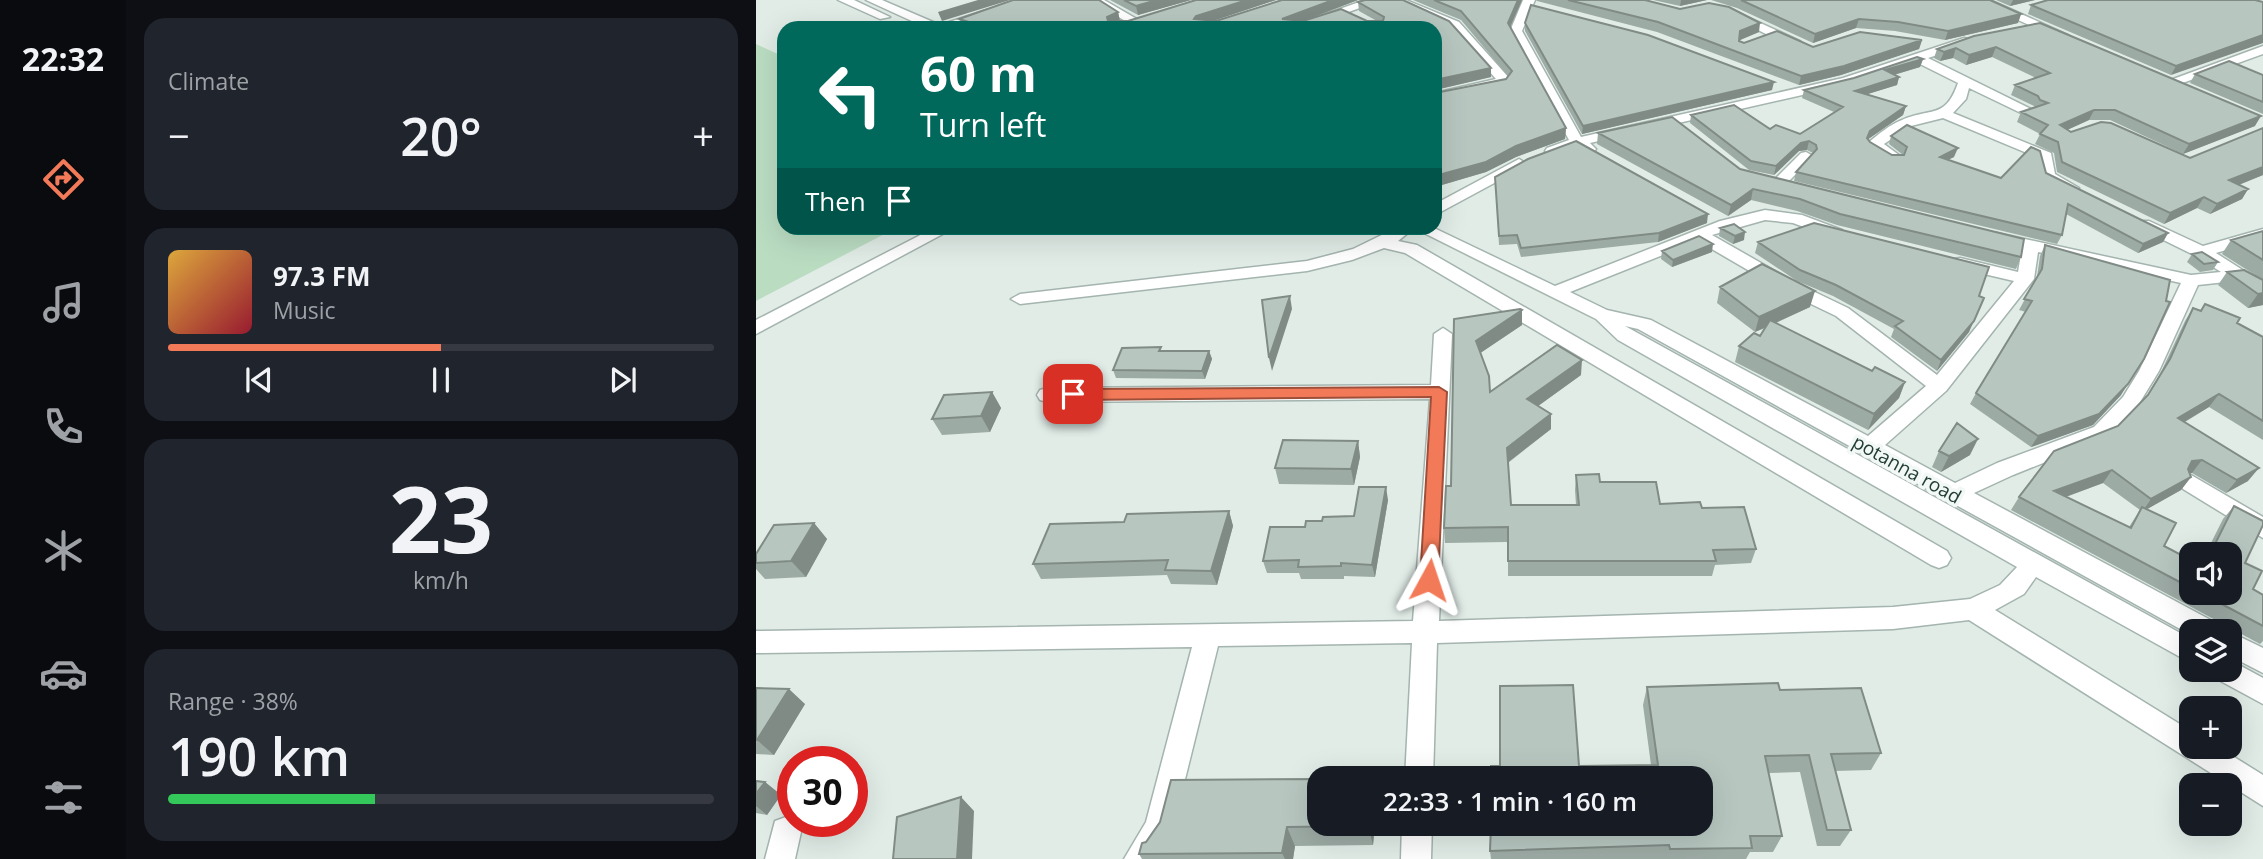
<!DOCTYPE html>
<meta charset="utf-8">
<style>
:root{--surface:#171b24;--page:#20242c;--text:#f1f3f6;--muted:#9ea1a6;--line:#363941;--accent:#f37a58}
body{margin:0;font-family:"Open Sans",sans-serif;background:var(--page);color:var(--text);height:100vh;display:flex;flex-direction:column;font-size:26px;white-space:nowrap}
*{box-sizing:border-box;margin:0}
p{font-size:23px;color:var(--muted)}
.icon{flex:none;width:38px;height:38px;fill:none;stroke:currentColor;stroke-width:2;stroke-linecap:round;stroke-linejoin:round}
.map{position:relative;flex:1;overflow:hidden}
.drawer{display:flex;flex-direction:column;gap:18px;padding:18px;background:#0d0f14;width:630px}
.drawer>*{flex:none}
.top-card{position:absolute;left:21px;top:21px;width:665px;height:214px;border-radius:21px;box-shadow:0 7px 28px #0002;background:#00695c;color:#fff;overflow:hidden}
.buttons{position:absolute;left:1423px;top:542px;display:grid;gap:14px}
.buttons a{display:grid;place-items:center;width:63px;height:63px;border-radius:14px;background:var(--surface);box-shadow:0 7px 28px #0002;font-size:35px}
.speed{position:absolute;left:21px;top:746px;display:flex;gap:14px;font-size:35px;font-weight:700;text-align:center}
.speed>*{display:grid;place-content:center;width:91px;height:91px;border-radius:50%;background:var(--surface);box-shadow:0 7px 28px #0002;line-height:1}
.speed .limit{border:10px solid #d22;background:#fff;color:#111}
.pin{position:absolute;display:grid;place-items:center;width:60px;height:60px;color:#fff;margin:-30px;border-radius:14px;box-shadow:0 4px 10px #0006}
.me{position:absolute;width:77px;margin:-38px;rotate:5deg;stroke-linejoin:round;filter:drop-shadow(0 0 5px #0008)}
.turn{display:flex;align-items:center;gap:24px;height:147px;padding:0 28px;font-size:32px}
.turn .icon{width:91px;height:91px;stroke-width:2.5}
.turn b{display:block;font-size:49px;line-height:60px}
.then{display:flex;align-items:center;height:66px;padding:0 28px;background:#0003;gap:14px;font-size:26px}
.big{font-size:52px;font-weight:600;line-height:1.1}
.drawer .tile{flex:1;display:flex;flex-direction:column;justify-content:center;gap:10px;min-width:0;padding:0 24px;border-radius:21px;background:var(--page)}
.drawer .dial{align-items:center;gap:0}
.dial b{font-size:91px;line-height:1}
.song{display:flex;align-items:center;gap:21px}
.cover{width:84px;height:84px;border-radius:10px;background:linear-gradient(135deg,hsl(40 70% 55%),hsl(350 70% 35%))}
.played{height:7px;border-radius:4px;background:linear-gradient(90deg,var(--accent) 50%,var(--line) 50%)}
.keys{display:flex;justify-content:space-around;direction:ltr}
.heat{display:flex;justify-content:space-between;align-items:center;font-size:38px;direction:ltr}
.charge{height:10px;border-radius:5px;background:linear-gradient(90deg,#34c759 38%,var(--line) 0)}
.trip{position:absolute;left:551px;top:766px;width:406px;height:70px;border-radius:21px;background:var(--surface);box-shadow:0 7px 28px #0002;font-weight:600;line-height:70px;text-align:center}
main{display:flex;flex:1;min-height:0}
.tabs{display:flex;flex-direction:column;width:126px;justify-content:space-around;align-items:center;background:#090b0e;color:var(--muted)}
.tabs .icon{width:49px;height:49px}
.tabs .selected{color:var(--accent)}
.tabs b{font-size:32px;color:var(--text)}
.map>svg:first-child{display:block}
</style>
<main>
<nav class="tabs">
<b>22:32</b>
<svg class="icon selected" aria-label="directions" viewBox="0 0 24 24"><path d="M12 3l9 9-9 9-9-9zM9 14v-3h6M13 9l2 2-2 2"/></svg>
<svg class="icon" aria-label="music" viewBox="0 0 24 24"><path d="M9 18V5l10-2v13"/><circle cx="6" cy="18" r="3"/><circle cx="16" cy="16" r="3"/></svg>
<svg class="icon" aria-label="phone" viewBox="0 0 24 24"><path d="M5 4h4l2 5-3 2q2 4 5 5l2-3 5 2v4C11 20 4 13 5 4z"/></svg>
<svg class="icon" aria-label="climate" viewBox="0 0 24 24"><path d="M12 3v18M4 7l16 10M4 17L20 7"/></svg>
<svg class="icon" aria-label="car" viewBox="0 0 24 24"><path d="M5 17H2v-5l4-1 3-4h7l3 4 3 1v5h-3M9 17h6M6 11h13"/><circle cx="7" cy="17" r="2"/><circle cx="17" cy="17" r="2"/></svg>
<svg class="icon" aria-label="filters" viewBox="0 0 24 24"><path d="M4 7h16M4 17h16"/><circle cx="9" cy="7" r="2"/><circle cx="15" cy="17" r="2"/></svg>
</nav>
<section class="drawer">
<div class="tile"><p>Climate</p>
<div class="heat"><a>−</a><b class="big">20°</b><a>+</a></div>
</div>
<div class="tile">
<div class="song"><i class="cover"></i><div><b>97.3 FM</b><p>Music</p></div></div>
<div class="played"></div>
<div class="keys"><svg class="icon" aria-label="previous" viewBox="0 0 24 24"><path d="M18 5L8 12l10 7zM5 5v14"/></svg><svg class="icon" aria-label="pause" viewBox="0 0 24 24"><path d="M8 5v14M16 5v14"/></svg><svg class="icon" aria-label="next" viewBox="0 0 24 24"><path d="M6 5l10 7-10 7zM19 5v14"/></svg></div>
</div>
<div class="tile dial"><b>23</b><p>km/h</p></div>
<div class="tile"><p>Range · 38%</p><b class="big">190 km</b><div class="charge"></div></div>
</section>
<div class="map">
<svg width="1507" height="859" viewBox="0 0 1507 859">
<rect width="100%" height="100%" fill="#e1ece7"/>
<!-- green -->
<path fill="#baddc2" d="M0 44 28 57V228H140L0 301Z"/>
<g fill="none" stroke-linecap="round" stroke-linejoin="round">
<!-- street casing -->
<g stroke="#a4b4ae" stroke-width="3">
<path id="street" d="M82 0H98L134 17 124 19Z
M110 0H126L184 25 231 10 237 13 199 28H171Z
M334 0H348L386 22 376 25Z
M609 0H626L548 28H530Z
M634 0H650L703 22 754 79 749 86 679 101V93L740 79 695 28Z
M767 0H779L766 31 825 137 1087 78 1208 38 1212 39V45L1172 58 1279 111 1277 114H1267L1213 88 1210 99 1197 113 1295 153 1299 174 1323 188 1321 191H1309L1287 179 1283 158 1187 118 1155 126 1128 144 1147 158 1145 161H1135L1113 148 1111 145 1113 142C1123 134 1133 125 1146 120 1175 107 1189 120 1202 83L1160 62 1095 84 834 143 840 149 838 152H828L820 147 796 155 791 154 789 151 791 148 813 140 754 31Z
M1218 0H1234L1312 35 1302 38Z
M978 11 1044 41 1046 44 1040 48 1036 47 974 16 972 14Z
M1507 46V54L1421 85 1416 86 1409 82Z
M1050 152 1057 156 1055 159 1026 188H1016L1013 185 1045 153Z
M763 159 771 164 768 167 679 215V204Z
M1009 210 1046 215 1086 230 1088 234 1080 239 1037 223 1009 220 956 235 1040 283 1092 308 1181 375 1258 281 1198 267 1195 263 1198 259 1204 258 1262 272 1266 248 1235 242 1233 238 1235 234 1241 233 1435 275 1465 272 1440 256 1381 227 1379 224 1381 221H1393L1447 246 1507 229V239L1460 253 1507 283V296L1479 281 1442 285 1403 371 1381 407 1352 437 1257 475 1218 493 1462 624 1466 632H1435V635L882 329 869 326 1435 639V663L1280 577 1268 594 1239 610 1435 731V747H1462L1507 775V806L1213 620 1137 629 681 643 677 779H649L656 643 462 646 414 840 401 859H368L390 822 436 647 0 653V631L657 621 674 399 291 402 284 400 281 395 284 390 291 388 675 385 678 334 687 328 696 334 683 621 1137 607 1214 599 1244 585 1261 567 862 340 840 319 658 228 642 241 661 245 1191 551 1195 558 1191 565 1183 568 1175 565 649 253 628 248 596 260 551 271 264 304 255 299 264 294 551 261 597 249 640 228H678L799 286 964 221ZM942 241 1028 291 1080 316 1170 386 1112 436 895 320 851 310 814 292ZM1282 252 1425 283 1383 371 1367 397 1338 427 1241 463 1199 483 1129 445 1190 391 1278 279Z
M178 228H198L0 334V320Z
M1435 475 1507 517V538L1427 489 1424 483 1427 477Z
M1474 632 1507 648V673L1474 656Z
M1474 660 1507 678V704L1459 678 1455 670H1474Z
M30 817 41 821 45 832 39 859H9L19 821Z
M646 824H676L675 859H645Z"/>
</g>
<!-- street -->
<use href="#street" fill="#fff" fill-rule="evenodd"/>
</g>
<!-- wall -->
<path fill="#9daba5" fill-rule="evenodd" d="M257 0H342L362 12 364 21H363H372L441 0H520L456 21H460L526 0H602L546 21 585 9 611 21H621L603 11 602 2 609 0H646L693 21 735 68V77L679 90V28H207L203 19Z
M354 0H435L382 15Z
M657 0H766L754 27 810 128 809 139 760 157 730 172 679 187V93L750 79 752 76 705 20Z
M780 0H889L1003 32 983 40 988 43 1057 47 1166 40 1163 49 1085 75 1043 85 901 32 781 1Z
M897 0H951L924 6Z
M955 0H1234L1265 14 1262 23 1189 40 1139 31 1100 28 1057 43 981 8Z
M1240 0H1279L1254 6Z
M1499 0 1415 75 1272 14 1275 5Z
M769 23 1016 90 826 134 769 31Z
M1218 36 1499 126 1427 154 1354 120H1333L1311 130 1315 132 1434 158 1507 128V175L1483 185 1492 189 1486 199 1454 214 1441 208 1408 224 1301 172 1298 153 1279 144 1284 134 1261 122 1265 112 1279 108 1278 106 1255 95 1259 85 1280 78 1236 57 1210 65 1197 58 1184 61 1178 58 1181 49Z
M1167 59 1164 67 1138 75 1143 77 1141 85 1111 94 1150 106 1147 115 1112 139 1114 142 1136 155H1147L1133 144 1135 136 1198 157 1192 160 1245 178 1290 173 1412 233 1407 242 1382 253 1310 214 1306 235 1301 244 1038 181 1040 172 1057 153 1051 150 1043 151 1018 175 993 170 934 123 935 115 1044 134 1078 112 1046 98 1048 90 1098 78Z
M1439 74 1507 75V114L1434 83Z
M842 133 984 169 1265 257 1260 269 1081 225 1041 211 995 200 972 216 841 144Z
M739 177 951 223 902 242 765 257 761 244 743 245Z
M964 228 988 240 977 244 963 236Z
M1507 231V280L1466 254 1475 240Z
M1002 242 1223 296 1213 332 1181 371 1135 337 1138 329 1077 296 1041 281 999 253Z
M1289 245 1365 395 1337 425 1275 447 1214 404 1220 393 1270 312 1263 310 1281 277 1284 256Z
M906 251 956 252 916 267 905 259Z
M1436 254 1462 262 1457 270 1444 272 1431 262Z
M1471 272 1507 280V305L1492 308 1462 285Z
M964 287 1054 307 1020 323 1116 371 1149 382 1143 398 1112 430 979 362 983 346 1004 336 1009 328 999 332 961 303Z
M1437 308 1481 323 1507 337V440L1453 407 1429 422 1492 481 1470 493 1436 473H1433L1435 477 1425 490 1391 509 1408 546 1435 560V593H1474V555H1447L1451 551 1467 519 1478 506 1489 563 1497 589 1507 595V641L1504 644 1255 510 1263 497 1362 426 1390 397 1405 372 1429 321ZM1347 483 1384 510 1373 527 1310 497Z
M698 319 766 325 724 353 734 392 825 375 782 406 795 414V429L752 463 755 505H820L819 490 820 475 904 504 946 508 1000 549 995 563 959 565 956 576H752V542L689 543 688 528 695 486Z
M406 351H453L456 359 449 379 360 378 357 370Z
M236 392 245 408 234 432 186 435 176 419Z
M602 441 604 457 598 485 523 484 519 468Z
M1183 451 1214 455 1185 472 1176 467Z
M632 500 619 577 588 576V579H545L543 573H511L507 561 549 527 566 521 598 516Z
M473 511 477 526 461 585 415 584 411 575 285 579 277 564 368 522Z
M58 523 71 539 50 577 9 579 0 569V554Z
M891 687 1024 690 1125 753 1115 770 1079 771 1095 830 1084 846H1061L1044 772 1012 773 1026 836 1017 852H994L990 859H735L734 851 744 766 895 765 887 705Z
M0 688 49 704 18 755 0 754Z
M0 781 9 782 25 795 11 815 0 813Z
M404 822 564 824H619L617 845 539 846 537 859H386L383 854Z"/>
<!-- shaded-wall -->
<path fill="#808b86" d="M222 0H254L186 21 182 12Z
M401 0H435L382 15 380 6Z
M491 0H520L442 26 438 19 440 16Z
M577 0H602L529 28 526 19Z
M762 0H766L752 32V23Z
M925 0H951L924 6Z
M1257 0H1279L1254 6Z
M362 12 364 21 354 26 351 17Z
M1265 14 1262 23 1189 40 1192 31Z
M1103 19 1100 28 1057 43 1059 34Z
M1004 23 1003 32 982 41 984 31Z
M1507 35V43L1415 75 1420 66Z
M1166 40 1163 49 1085 75 1043 85 1045 76Z
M1240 47 1236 57 1210 65 1213 55Z
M1200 48 1197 58 1184 61 1188 52Z
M1167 59 1164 67 1127 78 1129 70Z
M735 68V77L679 90V80Z
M1143 77 1141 85 1096 99 1099 91Z
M1018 82 1016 90 826 134 827 126Z
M1150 106 1147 115 1111 140 1109 146 1114 131Z
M1338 110 1333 120 1300 135 1304 125Z
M1505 116 1499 126 1427 154 1433 144Z
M810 128 809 139 760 157 730 172 679 187V176Z
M1053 141 1051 150 1043 151 1018 175 1020 166 1045 143Z
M1202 148 1198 157 1180 165 1184 157Z
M1507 167V175L1467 191 1473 180Z
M997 189 995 200 972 216 975 205Z
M1492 189 1486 199 1454 214 1461 204Z
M1448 197 1441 208 1408 224 1414 213Z
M952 214 951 223 902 242 903 233Z
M989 232 988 240 977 244 979 236Z
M1412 233 1407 242 1382 253 1387 244Z
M957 244 956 252 916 267 917 260Z
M1059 291 1054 307 999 332 1003 317Z
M1507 293V305L1492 308 1502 294Z
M534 296 536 309 516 371 513 358Z
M766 310V325L720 356V341Z
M1218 321 1213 332 1181 371 1185 360Z
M453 351 456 359 449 379 446 371Z
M826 360 825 375 771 414V399Z
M1149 382 1143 398 1112 430 1118 414Z
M1372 384 1365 395 1337 425 1275 447 1282 436Z
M236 392 245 408 234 432 225 416Z
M1463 394 1453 407 1413 431 1422 418Z
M795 414V429L751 463V448Z
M1222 439 1214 455 1185 472 1193 456Z
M602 441 604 457 598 485 595 469Z
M1446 460 1436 473 1426 474 1436 461Z
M1503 468 1492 481 1470 493 1481 480Z
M1356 470 1347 483 1290 504 1298 491Z
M1435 477 1425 490 1386 512 1395 499Z
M630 487 632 500 619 577 616 565Z
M473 511 477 526 461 585 455 571Z
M58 523 71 539 50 577 35 561Z
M33 689 49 704 18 755 1 740Z
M9 782 25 795 11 815 0 806V794Z
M205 797 218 811 216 859H201Z
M613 824H619L617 845 612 826Z
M531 827 539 846 537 859H529L526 853Z"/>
<!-- building -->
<path fill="#b7c7c0" stroke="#808b86" stroke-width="2" d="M257 0H343L362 12 351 17 352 21H372L440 0H491L440 16 438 19 460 21 526 0H577L526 19 547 21 585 9 611 21H627L628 17 602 2 609 0H647L693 21 735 68 679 80V28H232L203 19Z
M368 0H401L380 6Z
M678 0H762L752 23 810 128 760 146 730 162 679 176V93L750 79 756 71 705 11Z
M812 0H889L924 9 953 3 973 7 1004 23 984 31 983 41 988 43 1021 31 1057 47 1104 32 1166 40 1088 66 1045 76 902 22Z
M985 0H1234L1265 14 1192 31 1142 22 1103 19 1059 34Z
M1292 0H1499L1507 2V35L1420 66 1275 5Z
M775 5 892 35 1018 82 827 126 769 23Z
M1284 23 1505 116 1433 144 1359 110H1338L1304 125 1315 132 1345 122 1355 123 1434 158 1507 128V167L1473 180 1492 189 1461 204 1448 197 1414 213 1306 162 1302 142 1284 134 1292 125 1265 112 1292 103 1284 100 1282 96 1259 85 1294 73 1240 47 1213 55 1200 48 1188 52 1181 49 1218 36Z
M1161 57 1167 59 1129 70 1143 77 1099 91 1150 106 1114 131 1111 138 1114 142 1136 155H1148L1151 147 1135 136 1151 125 1202 148 1184 157 1245 178 1275 147 1284 151 1290 173 1412 233 1387 244 1312 204 1306 235 1040 172 1061 149 1060 145 1053 141 1045 143 1020 166 995 161 935 115 978 105 1014 129 1020 125 1044 134 1087 107 1048 90 1098 78Z
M1473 61 1507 75V102L1439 74Z
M916 117 984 169 1268 239 1265 257 1084 214 1044 199 997 189 975 205 842 133Z
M820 141 952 214 903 233 765 248 761 235 743 236 739 177 772 159Z
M1058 223 1233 267 1223 296 1228 298 1218 321 1185 360 1139 326 1147 321 1080 285 1044 270 1002 242Z
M978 224 989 232 979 236 964 228Z
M1507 231V260L1475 240Z
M943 236 957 244 917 260 906 251Z
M1289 245 1414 280 1410 301 1414 302 1388 359 1372 384 1343 414 1282 436 1220 393 1276 301 1268 299 1286 269Z
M1446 252 1462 262 1448 264 1436 254Z
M1006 264 1059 291 1003 317 964 287Z
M1488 270 1507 280V293L1502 294 1471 272Z
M534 296 513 358 506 300Z
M1449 304 1484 318 1481 323 1507 337V421L1463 394 1422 418 1503 468 1481 480 1446 460 1436 461 1432 469 1435 477 1395 499 1356 470 1298 491 1375 528 1386 507 1420 523 1408 546 1435 560V588L1263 497 1298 451 1362 426 1392 395 1414 359 1437 308 1445 311Z
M764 309 766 310 720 341 733 376 734 392 801 345 826 360 771 399 795 414 751 448 755 505H823L820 475 843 474 844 482H900L904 504 944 502 946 508 988 507 1000 549 957 550 960 561H752V527L688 528 690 486H695L698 319Z
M1014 320 1116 371 1119 367 1149 382 1118 414 983 346 998 333 1004 336Z
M405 347 403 351H453L446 371 357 370 366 348Z
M236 392 225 416 176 419 188 395Z
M1201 423 1222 439 1193 456 1183 451Z
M527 440 602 441 595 469 519 468Z
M603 487H630L616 565 585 563V566L542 567 543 560 507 561 514 527H549L550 521H566L567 517 598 516Z
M1478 506 1507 521V525L1489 563 1506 571 1497 589 1507 595V626L1445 593H1474V555H1450L1455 545 1458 546Z
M473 511 455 571 409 570 412 560 277 564 294 524 368 522 371 514Z
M58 523 35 561 0 563V554L18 525Z
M1022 683 1024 690 1105 688 1125 753 1075 754 1095 830H1071L1053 755 1009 756 1026 836H994L996 848 914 849 913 845 734 851 735 824H945V779H735V766H744V686L817 685 823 766 902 765 891 687Z
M0 688 33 689 1 740H0Z
M564 779V824H613L612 826 531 827 526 853 383 854 386 843 390 842 404 822 415 780Z
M0 781 9 782 0 794Z
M205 797 201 859H137L141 817Z"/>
<!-- route -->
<path fill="#f37a58" stroke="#9e4f39" stroke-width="2" d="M683 387 691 392 682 580 679 585 673 587 666 585 664 580 675 397 317 400 310 394 317 389Z"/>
<g text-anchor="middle" stroke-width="7" stroke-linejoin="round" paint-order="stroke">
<!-- street labels -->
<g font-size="19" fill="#213d35" stroke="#f2f8f5">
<text transform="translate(1151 469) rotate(29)" y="7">potanna road</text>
</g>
</g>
</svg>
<div class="buttons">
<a><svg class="icon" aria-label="sound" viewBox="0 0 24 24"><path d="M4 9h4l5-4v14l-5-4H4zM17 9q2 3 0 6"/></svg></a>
<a><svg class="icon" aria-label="layers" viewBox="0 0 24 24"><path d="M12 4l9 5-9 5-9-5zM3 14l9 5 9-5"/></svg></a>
<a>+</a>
<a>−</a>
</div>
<div class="speed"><div class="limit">30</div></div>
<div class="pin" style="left:317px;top:394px;background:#d93025"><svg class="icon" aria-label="arrive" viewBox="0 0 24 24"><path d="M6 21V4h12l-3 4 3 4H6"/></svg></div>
<svg class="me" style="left:673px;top:580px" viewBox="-20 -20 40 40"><path d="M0-17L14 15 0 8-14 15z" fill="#f37a58" stroke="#fff" stroke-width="4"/></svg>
<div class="trip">22:33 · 1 min · 160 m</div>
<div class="top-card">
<div class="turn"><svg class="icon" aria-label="left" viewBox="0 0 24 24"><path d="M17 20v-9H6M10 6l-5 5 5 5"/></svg><div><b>60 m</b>Turn left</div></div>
<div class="then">Then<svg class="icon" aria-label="arrive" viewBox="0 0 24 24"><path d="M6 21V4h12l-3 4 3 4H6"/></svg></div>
</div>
</div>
</main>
